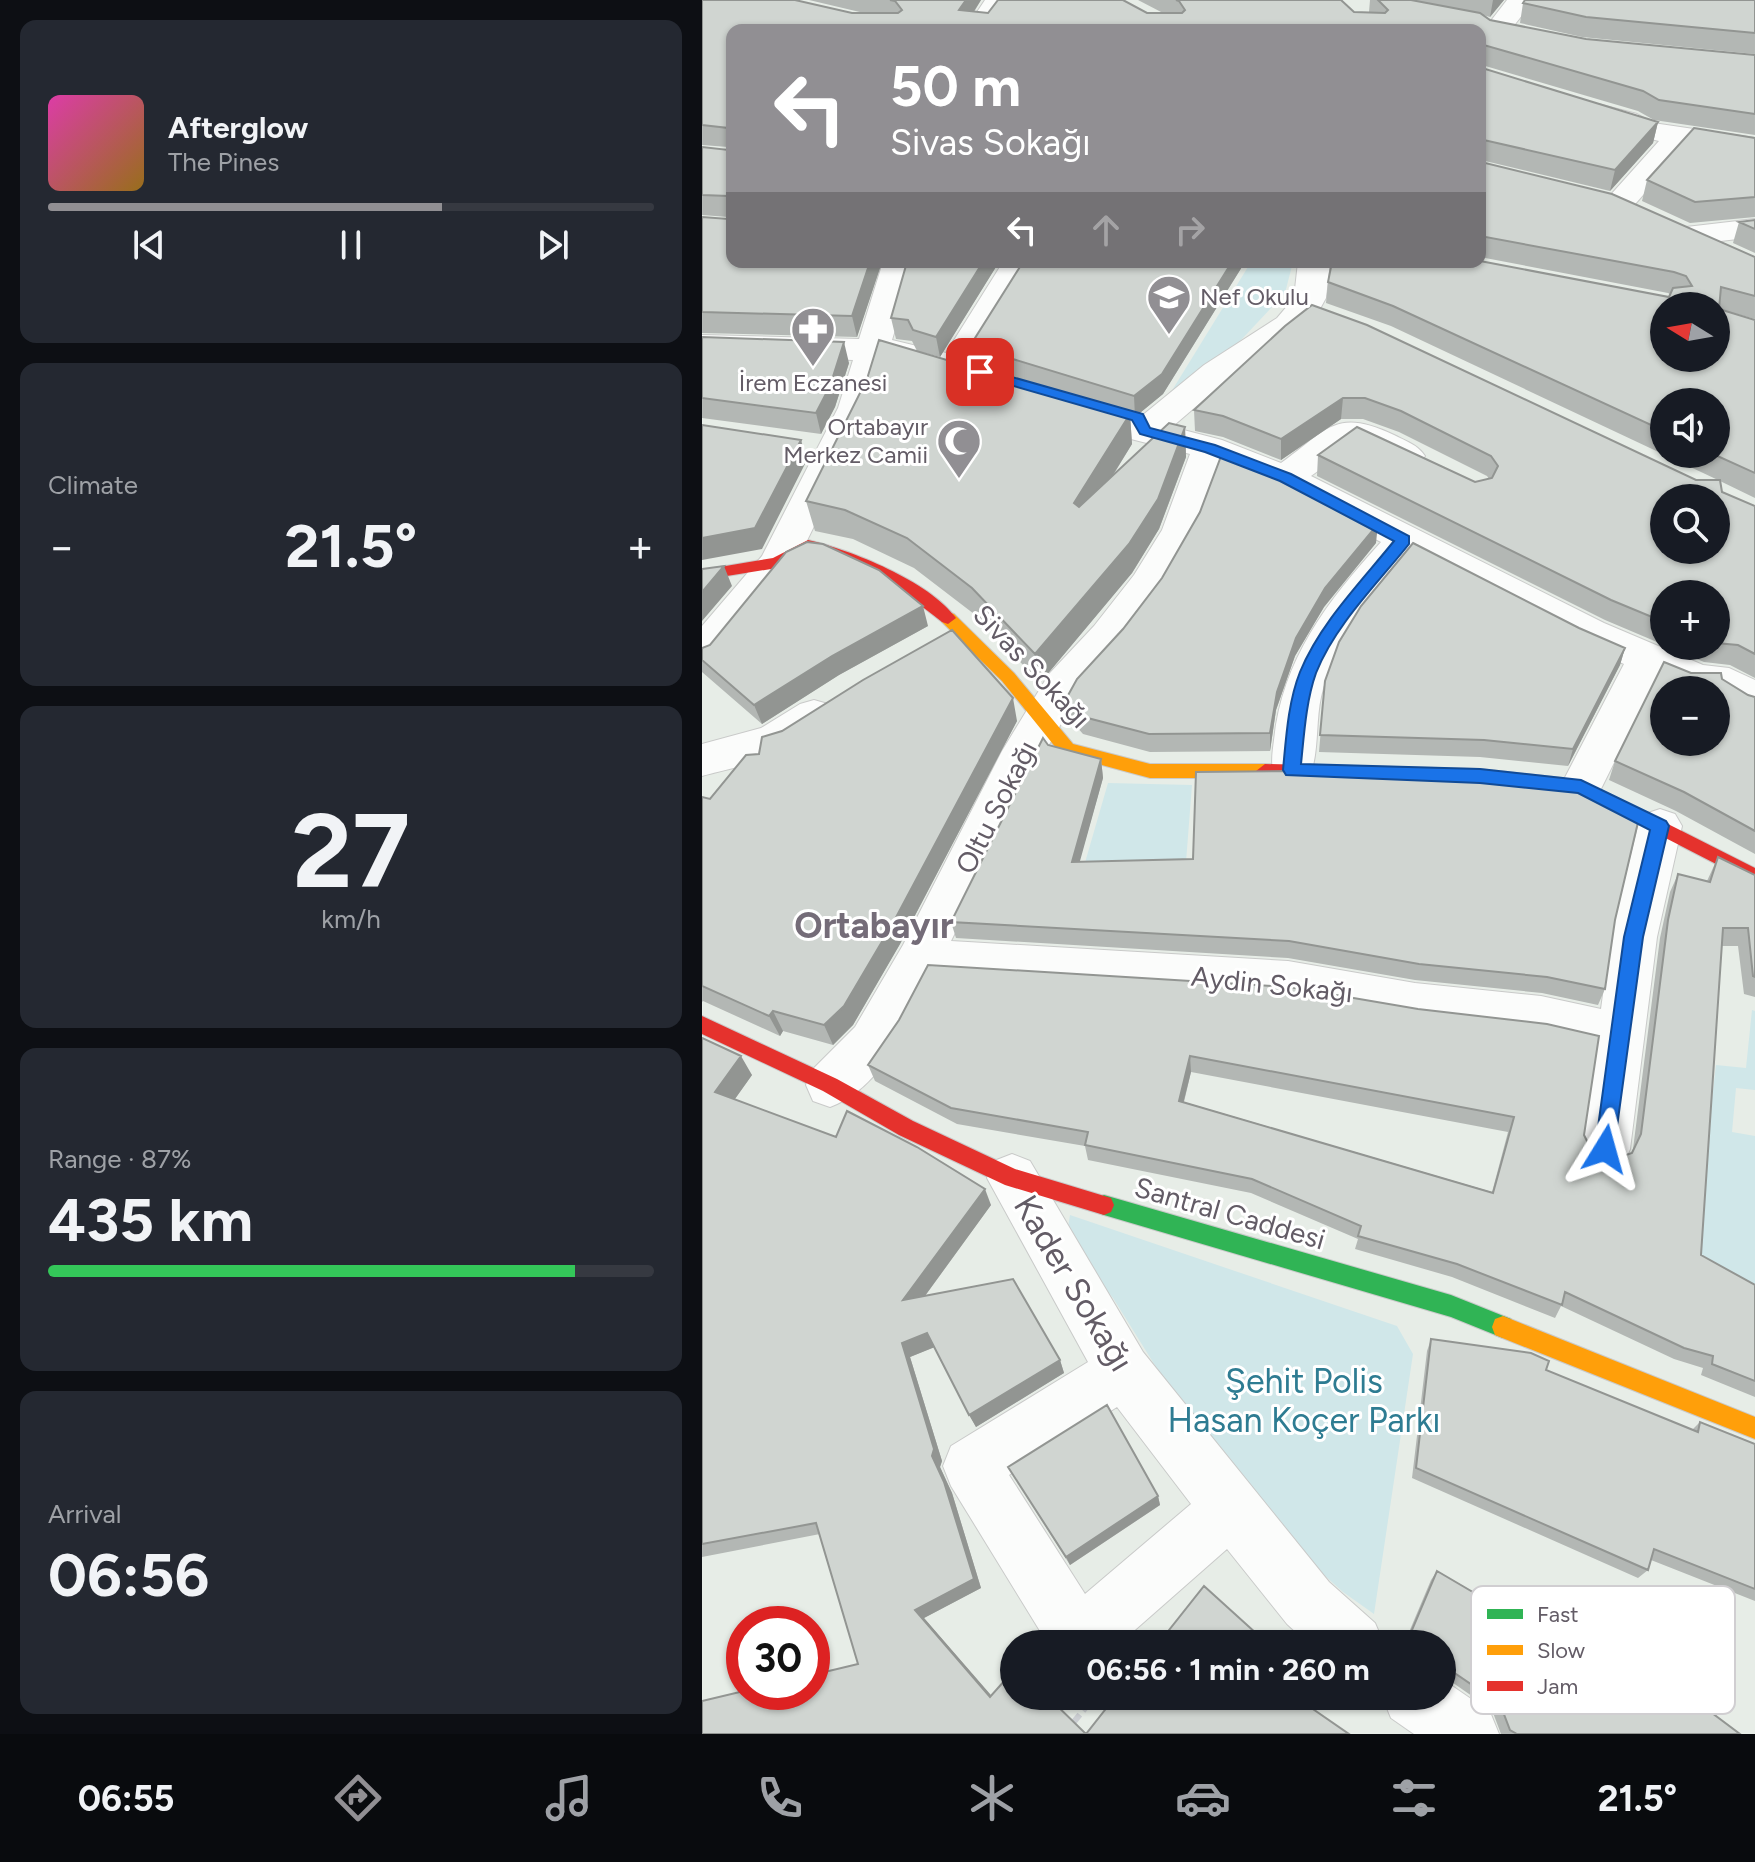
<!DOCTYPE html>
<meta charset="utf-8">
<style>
:root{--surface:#171b24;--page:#242831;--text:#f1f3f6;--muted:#9ea1a6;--line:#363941;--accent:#918f93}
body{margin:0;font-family:Figtree,sans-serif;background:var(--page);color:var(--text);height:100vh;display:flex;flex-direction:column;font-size:30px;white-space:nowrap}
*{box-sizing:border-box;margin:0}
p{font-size:26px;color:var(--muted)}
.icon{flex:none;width:44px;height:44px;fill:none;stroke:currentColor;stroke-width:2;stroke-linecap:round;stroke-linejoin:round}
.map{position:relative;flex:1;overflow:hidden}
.details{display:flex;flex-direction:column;gap:20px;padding:20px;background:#0d0f14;width:702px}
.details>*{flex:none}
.guide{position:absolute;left:24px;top:24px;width:760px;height:244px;border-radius:16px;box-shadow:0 2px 6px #0004;background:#918f93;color:#fff;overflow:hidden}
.needle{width:52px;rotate:281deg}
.buttons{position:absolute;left:948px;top:292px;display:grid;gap:16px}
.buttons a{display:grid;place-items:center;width:80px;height:80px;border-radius:50%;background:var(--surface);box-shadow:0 2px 6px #0004;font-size:40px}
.speed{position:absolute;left:24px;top:1606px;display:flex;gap:16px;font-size:40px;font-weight:700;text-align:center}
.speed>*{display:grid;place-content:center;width:104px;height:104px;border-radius:50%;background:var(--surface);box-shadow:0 2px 6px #0004;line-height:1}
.speed .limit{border:12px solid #d22;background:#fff;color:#111}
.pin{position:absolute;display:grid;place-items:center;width:68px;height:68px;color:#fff;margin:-34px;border-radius:16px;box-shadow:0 4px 12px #0006}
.me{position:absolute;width:88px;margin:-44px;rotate:8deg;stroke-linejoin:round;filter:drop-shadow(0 0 6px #0008)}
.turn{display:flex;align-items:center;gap:28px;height:168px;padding:0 32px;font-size:36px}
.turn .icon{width:104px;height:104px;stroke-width:2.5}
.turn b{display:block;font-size:56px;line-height:68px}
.lanes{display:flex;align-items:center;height:76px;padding:0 32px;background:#0003;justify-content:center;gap:40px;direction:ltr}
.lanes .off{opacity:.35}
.big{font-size:60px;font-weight:700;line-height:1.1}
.details .card{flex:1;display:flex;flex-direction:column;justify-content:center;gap:12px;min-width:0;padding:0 28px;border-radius:16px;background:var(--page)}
.details .dial{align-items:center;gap:0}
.dial b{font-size:104px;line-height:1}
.song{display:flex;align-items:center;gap:24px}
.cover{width:96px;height:96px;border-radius:12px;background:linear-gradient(135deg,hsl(320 70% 55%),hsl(40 70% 35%))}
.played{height:8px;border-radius:4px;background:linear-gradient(90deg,var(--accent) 65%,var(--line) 65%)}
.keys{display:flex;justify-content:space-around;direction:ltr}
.heat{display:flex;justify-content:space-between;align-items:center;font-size:44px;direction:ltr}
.charge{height:12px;border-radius:6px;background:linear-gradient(90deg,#34c759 87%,var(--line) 0)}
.trip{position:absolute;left:298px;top:1630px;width:456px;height:80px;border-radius:40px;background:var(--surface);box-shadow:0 2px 6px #0004;font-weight:700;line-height:80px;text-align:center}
.tab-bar{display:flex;height:128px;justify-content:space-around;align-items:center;background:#090b0e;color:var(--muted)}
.tab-bar .icon{width:56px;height:56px}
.tab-bar .active{color:var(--accent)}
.tab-bar b{font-size:36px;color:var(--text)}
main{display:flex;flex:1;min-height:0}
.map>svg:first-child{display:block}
</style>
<main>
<section class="details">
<div class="card">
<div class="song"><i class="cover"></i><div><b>Afterglow</b><p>The Pines</p></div></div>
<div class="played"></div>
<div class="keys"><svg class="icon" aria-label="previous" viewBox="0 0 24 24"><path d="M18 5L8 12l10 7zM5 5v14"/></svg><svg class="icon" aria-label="pause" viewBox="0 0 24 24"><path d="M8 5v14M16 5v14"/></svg><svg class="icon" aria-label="next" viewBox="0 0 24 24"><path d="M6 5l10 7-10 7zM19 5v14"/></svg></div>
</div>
<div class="card"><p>Climate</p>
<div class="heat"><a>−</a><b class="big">21.5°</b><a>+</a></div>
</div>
<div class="card dial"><b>27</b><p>km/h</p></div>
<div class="card"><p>Range · 87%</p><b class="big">435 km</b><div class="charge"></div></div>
<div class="card"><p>Arrival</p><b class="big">06:56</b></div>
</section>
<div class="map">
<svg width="1053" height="1734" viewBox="0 0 1053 1734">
<rect width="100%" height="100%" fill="#e7ede7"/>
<!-- green -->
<path fill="#d0e7e9" d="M549 262H591L583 293 540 339 472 399 466 397Z
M406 783 490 785 484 862 380 873Z
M1050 1010 1053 1011V1090L1034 1088 1030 1132 1053 1136V1295L991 1257 1014 1065 1044 1068Z
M368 1215 695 1326 711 1354 672 1614 641 1592 563 1522 459 1375 411 1298 364 1240Z"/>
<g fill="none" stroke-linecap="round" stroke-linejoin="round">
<!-- street casing -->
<g stroke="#c9cac9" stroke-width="2">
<path id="street" d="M283 0H309L289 30H263Z
M805 0H832L803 37H785L781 31Z
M896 104 935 114 951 123 1053 138V156L985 145 927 211 916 214 905 211 901 205 905 199 957 141C944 138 888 121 882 112L886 106Z
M1053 219V237L984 245 973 243 969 236 973 229 984 227Z
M181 262H213L190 340 244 353 301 262H333L258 383 246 387 234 383 229 376 233 370 200 361H184L170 408 94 563 14 663 0 668V626L60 556 136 408 151 360 0 355V335L157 339Z
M596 262H628L624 298 614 316 599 332 526 379 470 427 520 440 579 463C625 430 634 407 692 435 704 441 716 445 723 456L717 464 705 468 693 464 653 444 609 476 902 623 1001 665 1027 668 1053 680V716L1039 712 1014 696V690H983L954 678 894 799 879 804 864 799 858 787 922 664 874 643 708 557C672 598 631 643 619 697 613 724 618 757 605 782L590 786 575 782C568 767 570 756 572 740 580 660 626 600 679 542L570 486 519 466 496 530 458 595 420 646 375 696 333 769 249 941 586 961 713 983 839 996 899 1009 909 937 936 826 943 814 958 809 973 814 980 826 955 937 928 1149 921 1165 903 1172 885 1165 878 1149 893 1050 839 1038 713 1023 586 1001 230 979C205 1025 180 1088 128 1107L111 1101 104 1085 111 1069 153 1027 201 945 300 751 347 674 392 626 432 575 460 530 488 454 358 421 353 413 358 405 370 402 436 419 502 365 575 318 592 298Z
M112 700 126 704 132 715C111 754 40 765 0 776V744L59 728 98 704Z
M310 1154 328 1161 441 1352 627 1582 673 1623 682 1644H607L585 1624 525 1549 417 1644H346L249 1486 241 1466 249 1446 386 1362 285 1178 292 1161ZM415 1407 489 1504 383 1594 307 1475Z
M740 1679 788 1712 797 1734H712L689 1718 680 1696H740Z"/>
</g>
<!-- fast casing -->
<g stroke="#cacaca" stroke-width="2">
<path id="fast" d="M402 1195 749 1295 809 1319 812 1327 809 1335 801 1338 749 1317 402 1215 395 1212 392 1205 395 1198Z"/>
</g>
<!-- slow casing -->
<g stroke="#cacaca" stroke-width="2">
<path id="slow" d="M246 612 252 614 312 673 371 744 448 764H563L572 771 563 778H448L359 754 300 681 240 622 238 618Z
M801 1316 1053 1417V1439L793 1335 790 1327 793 1319Z"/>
</g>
<!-- jam casing -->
<g stroke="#cacaca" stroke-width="2">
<path id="jam" d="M106 540C149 550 227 581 254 618L246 624 240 622C200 590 159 563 108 551L75 568 0 580V570L71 558Z
M563 764 778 769 879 780 1053 868V884L876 793 778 783 563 778 554 771Z
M0 1016 135 1079 211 1121 313 1169 409 1198 412 1205 409 1212 402 1215 303 1185 197 1135 121 1091 0 1034Z"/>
</g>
<!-- path -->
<path stroke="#cccfd3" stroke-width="6" stroke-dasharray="10 5" stroke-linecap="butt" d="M362 1734 393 1696"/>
<!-- street -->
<use href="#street" fill="#fbfcfb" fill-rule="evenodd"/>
<!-- fast -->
<use href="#fast" fill="#30b455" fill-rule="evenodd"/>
<!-- slow -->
<use href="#slow" fill="#ff9f0a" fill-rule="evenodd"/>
<!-- jam -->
<use href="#jam" fill="#e5322d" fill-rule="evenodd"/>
</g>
<!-- wall -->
<path fill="#b3b7b4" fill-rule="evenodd" d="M0 0 150 13H162L107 0H279L272 12 286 13H461L436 0H639L652 12H667L668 0H802L788 17 781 15 788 20 884 39 1053 55V135L952 120 936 111 780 65V68L956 122 951 143 908 191 779 160V162L1053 257V319L1017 309 1053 320V498L1018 481 1020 492 1053 506V678L1028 665 1002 662 964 646H1014V594H962V645L903 620 615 476 616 455 773 482 787 479 785 476 697 432 661 419H639L579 460 521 437 493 431 492 410 583 326 994 480H1016L689 326 624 303 626 282 967 297 968 294 966 293 778 257V30H30V262H180L155 337 0 333V217L26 219V217L0 215V147L26 150V147L0 145ZM962 402 1014 454H962Z
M1053 0V54L880 37 818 23 821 3Z
M1053 138V217L988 223 940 201 945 180Z
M1053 220V253L1031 243 1037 222Z
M205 262H297L238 357 215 351 210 341 194 339 189 318Z
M321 262H543L461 394 433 417 428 415 430 444 410 477 483 427 484 457 457 529 430 573 338 683 276 617 212 568 151 539 113 531 104 501 272 367 268 346Z
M0 337 147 363 133 407 119 434 0 418Z
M674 543 622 607 593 656 574 710 568 751 448 752 381 734 366 717 364 699Z
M226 626 137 675 60 724 0 672V648Z
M877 628 923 648 918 665 866 766 778 757 617 752 623 681Z
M989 673 1020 679 1046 695 1053 697V854L974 811 907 780 913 761Z
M315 721 198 944 151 1025 131 1045 81 1031 78 1036 1 1001 0 1002V797L8 799 57 754Z
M346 745 399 759 401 778 377 862 913 920 903 989 896 1005 840 993 713 980 586 958 254 938 249 922Z
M1016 857 1053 875V997L1042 994 1036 946H1020L999 1255 1053 1285V1397L999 1375 1001 1368 972 1359 859 1306 853 1318 750 1277 653 1249 656 1239 549 1193 386 1160 383 1146 255 1124 173 1081 166 1065 197 1020 226 965 882 1135 891 1153 910 1160 929 1153 931 1149 958 938 968 892 976 874 1005 881ZM489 1072 806 1132 790 1192 482 1102Z
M0 1038 50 1075 33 1099 289 1205 223 1296 358 1360 362 1373 274 1427 232 1347 208 1357 240 1461 238 1467 250 1493 279 1588 222 1618 289 1696 384 1734 156 1664 118 1534 0 1557Z
M729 1339 844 1370 990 1430 998 1422 1053 1444V1601L949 1560 946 1570 936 1578 710 1478 725 1351Z
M306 1467 456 1496 458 1505 368 1565Z
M735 1571 818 1619 823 1605 832 1597 1038 1734H799L790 1710 744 1678V1687L740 1690V1644H702L729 1580Z"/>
<!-- shaded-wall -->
<path fill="#929592" d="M264 0H279L260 30 257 10Z
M791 0H802L788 17Z
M956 122 951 143 908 191 913 170Z
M782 140 779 160 778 142Z
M168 262H180L155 337 150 316Z
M281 262H297L238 357 234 337Z
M530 262H543L461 394 433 417 432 396Z
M142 342 147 363 133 407 119 434 114 413Z
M641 398 639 419 579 460V439Z
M428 414 430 444 375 533 372 503Z
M483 427 484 457 457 529 430 573 338 683 333 654Z
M99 440 105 460 60 549 0 560V538Z
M676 524 674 543 622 607 593 656 574 710 568 751V733L575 692 594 638 623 588Z
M22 566 30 586 0 621V592Z
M221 606 226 626 137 675 60 724 52 705 130 656Z
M923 648 918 665 866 766 871 749Z
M311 698 315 721 198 944 151 1025 131 1045 122 1025Z
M399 759 401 778 373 879 370 862Z
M71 1011 81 1031 78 1036 67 1016Z
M39 1056 50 1075 25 1110 13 1092Z
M488 1056 489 1072 478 1116 477 1101Z
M283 1189 289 1205 209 1315 201 1300Z
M225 1333 233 1347 208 1357 240 1461 238 1467 250 1493 279 1588 222 1618 295 1702 288 1697 213 1610 200 1343Z
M358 1360 362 1373 274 1427 267 1415Z
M456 1496 458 1505 368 1565 364 1557Z"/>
<!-- building -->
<path fill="#d0d5d1" stroke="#929592" stroke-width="2" fill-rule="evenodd" d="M0 0H93L150 13H196L200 10 193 1 188 0H264L257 10 286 13 296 0H421L445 13H480L483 10 477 1 474 0H639L652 12 683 13 686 10 676 0H709L778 13 788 20 884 39 1053 55V114L957 100 941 91 782 45 778 48V30H30V262H168L150 316 0 312V217L26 219V196L0 195V147L26 150V128L0 125Z
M823 0H1053V33L884 17 821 3Z
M778 50 780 68 956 122 913 170 782 140 778 142Z
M992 128 1053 138V197L993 202 945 180Z
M778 144 779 162 910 194 1053 257V296L1019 287 1017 309 1053 320V473L1011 454H1014V402H962V431L691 306 626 282 630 262H778V261L967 297 971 288 990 286 984 276 972 272 778 236ZM962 306H1014V358H962Z
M1053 220V229L1037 222Z
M205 262H281L234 337 211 330 206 320 189 318Z
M321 262H530L460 374 432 396 268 346Z
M610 305 665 325 994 480H1018L1020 492 1053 506V654L1036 645 1014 643V594H962V622L909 600 616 455 655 427 773 482 790 478 796 466 789 456 699 411 663 398H641L579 439 521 416 492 410 583 326ZM962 498H1014V550H962Z
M0 337 142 342 128 386 114 413 0 398Z
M177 340 428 414 372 503 377 507 467 423 483 427 456 499 427 544 333 654 270 588 205 538 143 510 104 501 165 379Z
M0 425 99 440 53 528 0 538Z
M521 451 569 470 676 524 623 588 594 638 575 692 568 733 447 734 378 716 364 699 375 679 421 629 460 578 498 512Z
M105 542 121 544 177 570 221 606 130 656 52 705 0 660V648L8 645 84 552Z
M711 543 877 628 923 648 871 749 782 740 618 735 623 681 637 642 659 606Z
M22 566 0 592V569Z
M250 630 311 698 191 923 142 1006 122 1025 71 1011 67 1016 0 986V797L8 799 44 755 57 754 60 737 80 731 161 680Z
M962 662 989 673H1019L1020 679 1046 695 1053 697V831L982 792 913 761ZM962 690H1014V742H962Z
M341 738 346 745 399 759 370 862 491 859 494 772 591 771 782 777 877 788 937 818 913 920 903 989 845 977 717 964 587 941 249 922Z
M1016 857 1053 875V977L1051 976 1046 928H1021L999 1255 1053 1285V1381L1010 1364 1011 1356 982 1348 863 1292 860 1305 755 1264 656 1236 659 1226 550 1179 383 1145 386 1132 249 1108 166 1065 197 1020 226 965 587 987 716 1009 845 1024 897 1036 882 1135 891 1153 910 1160 930 1153 939 1134 966 920 976 874 1008 882ZM488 1056 812 1117 791 1193 477 1101Z
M0 1038 39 1056 13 1092 134 1137 145 1111 215 1147 283 1189 201 1300 311 1279 358 1360 267 1415 225 1333 200 1343 232 1449 230 1456 242 1482 272 1579 213 1610 288 1697 312 1670V1696H345L384 1734H0V1701L42 1691 110 1692V1675L156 1664 114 1523 0 1544Z
M729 1339 829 1353 847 1361 844 1370 996 1432 998 1422 1053 1444V1589L952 1549 946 1570 714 1468Z
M405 1405 456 1496 364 1557 306 1467Z
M735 1571 822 1622 832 1597 934 1656 1038 1734H815L808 1730 798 1704 748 1670 743 1673 744 1687 740 1685V1644H704Z
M502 1586 566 1644H456Z
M414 1696H592L647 1734H384Z"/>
<!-- route -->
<path fill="#1a73e8" stroke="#114b97" stroke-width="2" d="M278 368 441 414 448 428 513 445 589 474 707 536V544C676 583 633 625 614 673 604 701 602 735 599 764L778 769 879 780 964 821 967 826 941 937 911 1156 903 1158 896 1156 893 1149 922 937 948 830 876 793 778 783 584 775 581 770C584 739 586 702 598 672 618 623 659 582 692 541L578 481 503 452 438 434 430 420 273 375 271 372Z"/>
<!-- icons -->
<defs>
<g id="school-pin" transform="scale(2.3)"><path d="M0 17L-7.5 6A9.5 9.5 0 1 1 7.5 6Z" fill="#918f93" stroke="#fff"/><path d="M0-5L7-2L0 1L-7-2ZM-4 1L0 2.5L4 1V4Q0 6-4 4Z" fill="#fff"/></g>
<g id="pharmacy-pin" transform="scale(2.3)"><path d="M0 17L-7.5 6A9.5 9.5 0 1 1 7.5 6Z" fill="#918f93" stroke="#fff"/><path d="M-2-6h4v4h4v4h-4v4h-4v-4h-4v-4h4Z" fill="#fff"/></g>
<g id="mosque-pin" transform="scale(2.3)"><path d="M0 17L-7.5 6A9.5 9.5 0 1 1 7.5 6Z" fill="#918f93" stroke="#fff"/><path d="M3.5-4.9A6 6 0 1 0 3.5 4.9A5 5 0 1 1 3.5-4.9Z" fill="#fff"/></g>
</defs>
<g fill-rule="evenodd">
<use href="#school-pin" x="467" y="297"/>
<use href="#pharmacy-pin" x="111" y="329"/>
<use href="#mosque-pin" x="257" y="441"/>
</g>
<g text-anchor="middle" stroke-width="6" stroke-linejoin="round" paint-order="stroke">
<!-- far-poi labels -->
<g font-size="24" fill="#635c66" stroke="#fff" text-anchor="start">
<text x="498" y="305">Nef Okulu</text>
<text x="111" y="391" text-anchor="middle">İrem Eczanesi</text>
<text x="226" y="435" text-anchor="end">Ortabayır<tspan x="226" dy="28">Merkez Camii</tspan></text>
</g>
<!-- street labels -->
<g font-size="28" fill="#635c66" stroke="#fff">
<text transform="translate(330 666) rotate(47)" y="10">Sivas Sokağı</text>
<text transform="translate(294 807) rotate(-63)" y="10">Oltu Sokağı</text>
<text transform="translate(570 984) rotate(6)" y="10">Aydin Sokağı</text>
<text transform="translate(528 1213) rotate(16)" y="10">Santral Caddesi</text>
</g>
<!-- near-street labels -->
<g font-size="34" fill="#635c66" stroke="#fff">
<text transform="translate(372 1283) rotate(59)" y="12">Kader Sokağı</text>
</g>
<!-- near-park labels -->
<g font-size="34" fill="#2e7c92" stroke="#fff">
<text x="602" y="1393">Şehit Polis<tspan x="602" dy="39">Hasan Koçer Parkı</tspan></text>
</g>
<!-- district labels -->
<g font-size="36" font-weight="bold" fill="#746c78" stroke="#fff">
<text x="172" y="938">Ortabayır</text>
</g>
</g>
<!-- legend -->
<rect x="769" y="1586" width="264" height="128" rx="12" fill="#fff" stroke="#d0ced1" stroke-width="2"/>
<rect x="785" y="1609" width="36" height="10" fill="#30b455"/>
<rect x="785" y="1645" width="36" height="10" fill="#ff9f0a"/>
<rect x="785" y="1681" width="36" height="10" fill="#e5322d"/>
<g font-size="22" fill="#635c66">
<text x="835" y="1622">Fast</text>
<text x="835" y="1658">Slow</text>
<text x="835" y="1694">Jam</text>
</g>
</svg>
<div class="buttons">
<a><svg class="needle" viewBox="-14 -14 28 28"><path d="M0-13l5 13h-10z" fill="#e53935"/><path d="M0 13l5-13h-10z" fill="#9ea1a6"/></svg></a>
<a><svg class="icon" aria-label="sound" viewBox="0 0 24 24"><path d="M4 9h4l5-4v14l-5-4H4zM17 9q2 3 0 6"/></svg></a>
<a><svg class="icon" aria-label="search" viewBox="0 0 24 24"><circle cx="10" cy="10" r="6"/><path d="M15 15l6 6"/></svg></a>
<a>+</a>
<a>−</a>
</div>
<div class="speed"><div class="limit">30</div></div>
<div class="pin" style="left:278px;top:372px;background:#d93025"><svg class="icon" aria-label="arrive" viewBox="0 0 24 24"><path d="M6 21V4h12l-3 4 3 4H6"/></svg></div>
<svg class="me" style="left:903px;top:1149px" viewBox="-20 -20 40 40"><path d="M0-17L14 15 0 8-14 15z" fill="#1a73e8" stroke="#fff" stroke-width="4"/></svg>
<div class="trip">06:56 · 1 min · 260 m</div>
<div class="guide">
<div class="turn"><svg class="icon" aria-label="left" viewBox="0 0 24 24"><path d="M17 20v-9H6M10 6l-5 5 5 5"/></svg><div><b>50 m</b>Sivas Sokağı</div></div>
<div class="lanes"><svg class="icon" aria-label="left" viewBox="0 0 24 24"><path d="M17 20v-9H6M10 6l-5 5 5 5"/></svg><svg class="icon off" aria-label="ahead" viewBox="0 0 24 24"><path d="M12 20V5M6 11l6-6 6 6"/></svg><svg class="icon off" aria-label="right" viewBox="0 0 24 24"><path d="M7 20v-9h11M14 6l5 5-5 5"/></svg></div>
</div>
</div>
</main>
<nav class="tab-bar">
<b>06:55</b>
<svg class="icon active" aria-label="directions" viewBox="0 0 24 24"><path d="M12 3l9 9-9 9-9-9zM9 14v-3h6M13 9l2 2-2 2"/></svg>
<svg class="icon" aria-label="music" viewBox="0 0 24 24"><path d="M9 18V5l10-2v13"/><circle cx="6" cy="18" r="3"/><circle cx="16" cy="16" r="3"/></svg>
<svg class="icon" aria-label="phone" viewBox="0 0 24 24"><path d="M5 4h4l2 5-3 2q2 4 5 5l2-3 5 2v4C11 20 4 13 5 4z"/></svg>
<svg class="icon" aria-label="climate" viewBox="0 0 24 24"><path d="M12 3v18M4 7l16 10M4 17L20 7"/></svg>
<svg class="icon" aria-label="car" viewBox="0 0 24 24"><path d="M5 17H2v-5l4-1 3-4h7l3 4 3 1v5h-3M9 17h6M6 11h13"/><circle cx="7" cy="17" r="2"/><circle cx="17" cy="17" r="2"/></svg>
<svg class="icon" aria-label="filters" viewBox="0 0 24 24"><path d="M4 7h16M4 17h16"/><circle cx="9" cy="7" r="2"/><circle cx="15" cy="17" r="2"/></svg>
<b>21.5°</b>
</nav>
